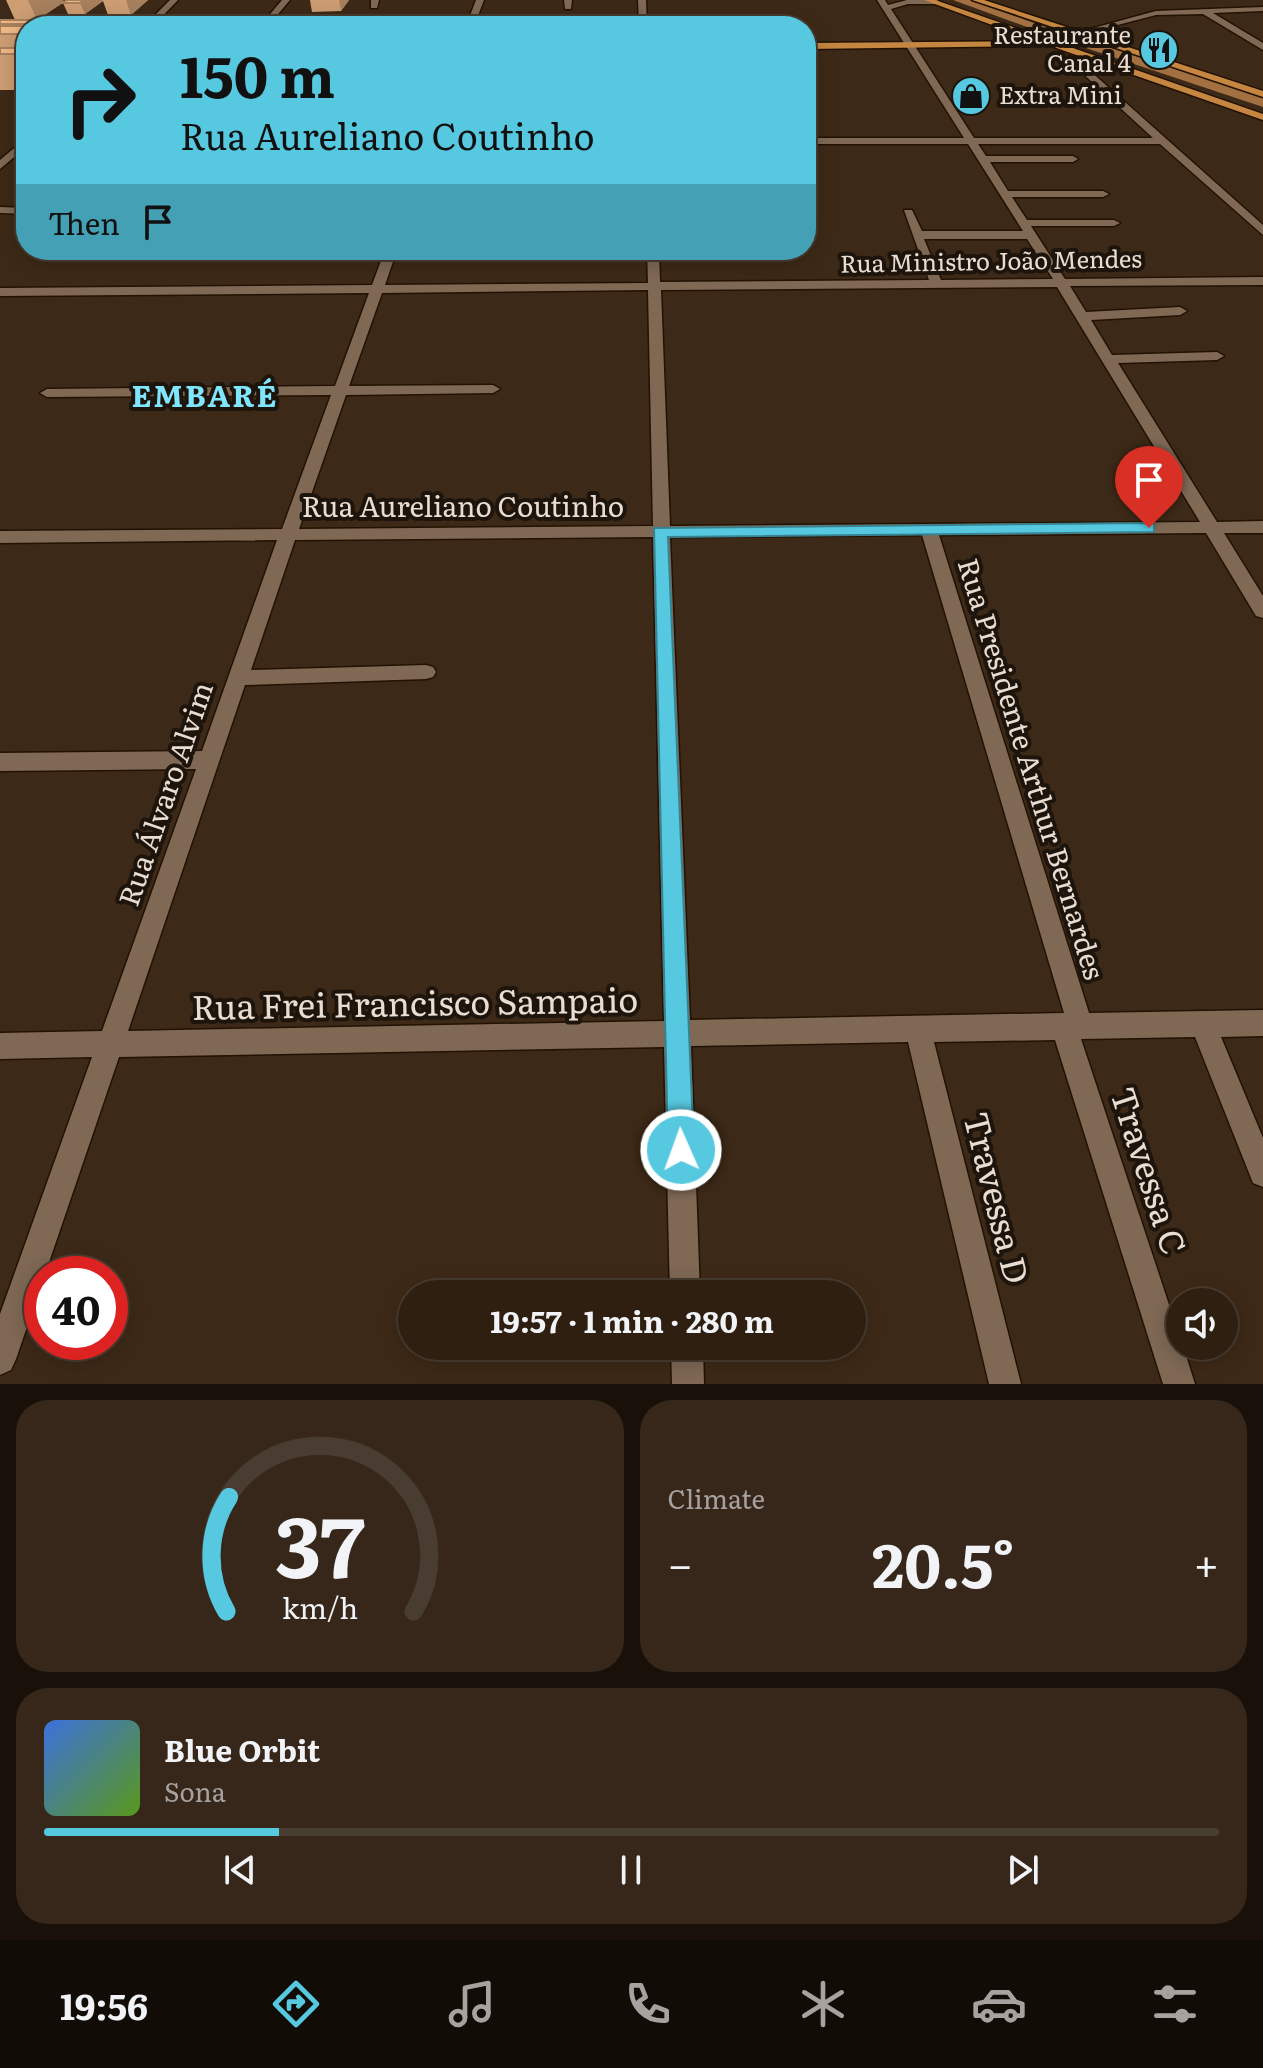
<!DOCTYPE html>
<meta charset="utf-8">
<style>
:root{--surface:#2e1f11;--page:#36271a;--text:#f1f3f6;--muted:#a7a29f;--line:#493d31;--accent:#56c9e1}
body{margin:0;font-family:Literata,serif;background:var(--page);color:var(--text);height:100vh;display:flex;flex-direction:column;font-size:30px;white-space:nowrap}
*{box-sizing:border-box;margin:0}
p{font-size:26px;color:var(--muted)}
.icon{flex:none;width:44px;height:44px;fill:none;stroke:currentColor;stroke-width:2;stroke-linecap:round;stroke-linejoin:round}
.map{position:relative;height:1384px;overflow:hidden}
.panel{display:flex;flex-direction:column;gap:16px;padding:16px;background:#191109;flex:1}
.panel>*{flex:none}
.hud{position:absolute;left:16px;top:16px;width:800px;height:244px;border-radius:32px;box-shadow:0 4px 20px #0003,0 0 0 2px var(--line);background:#56c9e1;color:#111;overflow:hidden}
.fabs{position:absolute;left:1166px;top:1288px;display:grid;gap:16px}
.fabs a{display:grid;place-items:center;width:72px;height:72px;border-radius:50%;background:var(--surface);box-shadow:0 4px 20px #0003,0 0 0 2px var(--line);font-size:40px}
.speed{position:absolute;left:24px;top:1256px;display:flex;gap:16px;font-size:40px;font-weight:700;text-align:center}
.speed>*{display:grid;place-content:center;width:104px;height:104px;border-radius:50%;background:var(--surface);box-shadow:0 4px 20px #0003,0 0 0 2px var(--line);line-height:1}
.speed .limit{border:12px solid #d22;background:#fff;color:#111}
.pin{position:absolute;display:grid;place-items:center;width:68px;height:68px;color:#fff;margin:-82px -34px;border-radius:50% 50% 50% 0;rotate:-45deg;box-shadow:0 0 8px #0007}
.pin .icon{rotate:45deg}
.me{position:absolute;width:88px;margin:-44px;rotate:358deg;stroke-linejoin:round;filter:drop-shadow(0 0 6px #0008)}
.turn{display:flex;align-items:center;gap:28px;height:168px;padding:0 32px;font-size:36px}
.turn .icon{width:104px;height:104px;stroke-width:2.5}
.turn b{display:block;font-size:56px;line-height:68px}
.then{display:flex;align-items:center;height:76px;padding:0 32px;background:#0003;gap:16px;font-size:30px}
.big{font-size:60px;font-weight:700;line-height:1.1}
.panel .widget{flex:1;display:flex;flex-direction:column;justify-content:center;gap:12px;min-width:0;padding:0 28px;border-radius:32px;background:var(--page)}
.panel .dial{align-items:center;gap:0}
.dial svg{height:208px;overflow:visible;fill:none;stroke:var(--line);stroke-width:7;stroke-linecap:round;text-anchor:middle}
.dial text{fill:var(--text);stroke:none}
.song{display:flex;align-items:center;gap:24px}
.cover{width:96px;height:96px;border-radius:12px;background:linear-gradient(135deg,hsl(220 70% 55%),hsl(90 70% 35%))}
.played{height:8px;border-radius:4px;background:linear-gradient(90deg,var(--accent) 20%,var(--line) 20%)}
.keys{display:flex;justify-content:space-around;direction:ltr}
.heat{display:flex;justify-content:space-between;align-items:center;font-size:44px;direction:ltr}
.panel .tiles{flex:1;display:grid;gap:16px;grid-template-columns:1fr 1fr}
.widget:last-child{grid-column:span 2}
.trip{position:absolute;left:398px;top:1280px;width:468px;height:80px;border-radius:40px;background:var(--surface);box-shadow:0 4px 20px #0003,0 0 0 2px var(--line);font-weight:700;line-height:80px;text-align:center}
.menu{display:flex;height:128px;justify-content:space-around;align-items:center;background:#120c07;color:var(--muted)}
.menu .icon{width:56px;height:56px}
.menu .on{color:var(--accent)}
.menu b{font-size:36px;color:var(--text)}
.map>svg:first-child{display:block}
</style>
<div class="map">
<svg width="1263" height="1384" viewBox="0 0 1263 1384">
<rect width="100%" height="100%" fill="#3d2917"/>
<g fill="none" stroke-linecap="round" stroke-linejoin="round">
<!-- canal -->
<path fill="#a37141" fill-rule="evenodd" d="M953 0H970L1062 33 1052 36Z
M1090 41 1263 98V107L1086 48 1084 45Z"/>
<!-- minor casing -->
<g stroke="#231202" stroke-width="3">
<path id="minor" d="M170 0H178L153 26H144Z
M282 0H290L268 26H260Z
M371 0H379L377 8H371Z
M476 0H484L474 26H466Z
M564 0H572L571 9H565Z
M638 0H646L647 26H639Z
M877 0H885L888 5 907 0H938L935 4H908L891 9 974 138H1153L1079 70 1099 58H1105V62L1089 70 1263 225V235L1160 144H978L986 156H1073L1078 159 1073 162H990L1008 191H1103L1109 194 1103 197H1012L1027 220H1114L1120 223 1114 226H1031L1065 279 1263 277V285L1070 286 1086 312 1180 307 1187 311 1180 315 1091 320 1112 355 1217 352 1224 356 1217 360 1118 363 1217 522 1263 521V533H1224L1263 596V618L1256 616 1206 533 939 535 1089 1013 1263 1010V1036L1221 1037 1263 1138V1187L1253 1183 1195 1037 1081 1039 1180 1338V1346H1183L1195 1384H1163L1055 1040 934 1042 1021 1384H989L908 1042 691 1046 700 1294H670L664 1047 119 1057 45 1274H42V1283L16 1359 11 1370 0 1375V1314L92 1057 0 1059V1033L102 1031 196 769 0 771V753L202 751 277 540 0 543V531L282 529 331 395 47 397 40 393 47 389 335 386 369 293 0 296V288L372 285 385 250H397L385 285 648 283 647 250H659L660 282 929 280 904 210H912L922 231H1023L968 144H806V138H964ZM924 239H1027L1053 279 941 280ZM1057 287 1200 522 670 526 661 290ZM648 290 653 526 299 529 346 395 493 393 500 389 493 385 349 386 382 293ZM922 535 1064 1013 690 1020 670 537ZM653 537 664 1021 128 1031 245 685 426 679 433 677 436 672 433 667 426 665 251 670 295 540Z
M1263 7V11L1213 13 1263 43V50L1203 14 1156 15 1079 35 1075 33 1156 11Z
M341 23 344 26H336Z
M26 138V147L0 169V160Z
M0 207 26 208V214L0 213Z
M671 1346H703L704 1384H672Z"/>
</g>
<!-- major casing -->
<g stroke="#231202" stroke-width="3">
<path id="major" d="M924 0H935L1263 114V120L1042 43 1038 46 806 49V43L1036 41Z
M972 0H984L1263 91V97Z"/>
</g>
<!-- minor -->
<use href="#minor" fill="#7f6955" fill-rule="evenodd"/>
<!-- major -->
<use href="#major" fill="#c58641" fill-rule="evenodd"/>
</g>
<!-- wall -->
<path fill="#cd9d73" d="M6 0H63L64 2 37 20H74L77 26H26V90H0V20H15Z
M67 0H148L131 15H108L103 1 85 14H68L63 3Z
M310 0H349L341 11 312 12Z"/>
<!-- shaded-wall -->
<path fill="#a7805e" d="M28 0H63L64 2 37 20Z
M84 0H102L103 1 85 14 80 3Z
M126 0H148L131 15Z
M339 0H349L341 11Z
M74 20 77 26H70L69 24Z"/>
<!-- building -->
<path fill="#eeb786" stroke="#a7805e" stroke-width="2" d="M67 0H84L80 3H63Z
M0 20H74L69 24H0Z
M0 26H65H26V34H0Z
M0 48H26V54H0Z"/>
<!-- route -->
<path fill="#56c9e1" stroke="#388392" stroke-width="2" d="M1149 523 1154 524V532L668 537 694 1150 690 1159 681 1163 672 1159 668 1150 654 528Z"/>
<!-- icons -->
<defs>
<g id="restaurant-disc" transform="scale(2)"><circle r="9.5" fill="#56c9e1" stroke="#1d140c"/><path d="M-5-6h1v4h1v-4h1v4h1v-4h1v5L-1.5 .5V6h-2V.5L-5-1ZM5-6V6H3V1.5H1.5Q1.5-4 5-6Z" fill="#111"/></g>
<g id="shop-disc" transform="scale(2)"><circle r="9.5" fill="#56c9e1" stroke="#1d140c"/><path d="M-5-2.5h2.3a2.7 3.5 0 0 1 5.4 0H5L5.5 6h-11ZM-1.5-2.5h3a1.5 2.3 0 0 0-3 0Z" fill="#111"/></g>
</defs>
<g fill-rule="evenodd">
<use href="#restaurant-disc" x="1159" y="50"/>
<use href="#shop-disc" x="971" y="96"/>
</g>
<g text-anchor="middle" stroke-width="8" stroke-linejoin="round" paint-order="stroke">
<!-- far-poi labels -->
<g font-size="24" fill="#e9dcd1" stroke="#1d140c" text-anchor="end">
<text x="1131" y="44">Restaurante<tspan x="1131" dy="28">Canal 4</tspan></text>
<text x="999" y="104" text-anchor="start">Extra Mini</text>
</g>
<!-- far-street labels -->
<g font-size="24" fill="#e9dcd1" stroke="#1d140c">
<text transform="translate(991 262) rotate(-1)" y="8">Rua Ministro João Mendes</text>
</g>
<!-- street labels -->
<g font-size="28" fill="#e9dcd1" stroke="#1d140c">
<text x="463" y="517">Rua Aureliano Coutinho</text>
<text transform="translate(1031 769) rotate(73)" y="10">Rua Presidente Arthur Bernardes</text>
<text transform="translate(166 794) rotate(-71)" y="10">Rua Álvaro Alvim</text>
</g>
<!-- far-district labels -->
<g font-size="30" font-weight="bold" letter-spacing="2" fill="#80e6fc" stroke="#1d140c">
<text x="205" y="407">EMBARÉ</text>
</g>
<!-- near-street labels -->
<g font-size="34" fill="#e9dcd1" stroke="#1d140c">
<text transform="translate(415 1004) rotate(-1)" y="12">Rua Frei Francisco Sampaio</text>
<text transform="translate(1148 1171) rotate(72)" y="12">Travessa C</text>
<text transform="translate(996 1198) rotate(76)" y="12">Travessa D</text>
</g>
</g>
</svg>
<div class="fabs">
<a><svg class="icon" aria-label="sound" viewBox="0 0 24 24"><path d="M4 9h4l5-4v14l-5-4H4zM17 9q2 3 0 6"/></svg></a>
</div>
<div class="speed"><div class="limit">40</div></div>
<div class="pin" style="left:1149px;top:528px;background:#d93025"><svg class="icon" aria-label="arrive" viewBox="0 0 24 24"><path d="M6 21V4h12l-3 4 3 4H6"/></svg></div>
<svg class="me" style="left:681px;top:1150px" viewBox="-20 -20 40 40"><circle r="17" fill="#56c9e1" stroke="#fff" stroke-width="3"/><path d="M0-11L8 9 0 5-8 9z" fill="#fff"/></svg>
<div class="trip">19:57 · 1 min · 280 m</div>
<div class="hud">
<div class="turn"><svg class="icon" aria-label="right" viewBox="0 0 24 24"><path d="M7 20v-9h11M14 6l5 5-5 5"/></svg><div><b>150 m</b>Rua Aureliano Coutinho</div></div>
<div class="then">Then<svg class="icon" aria-label="arrive" viewBox="0 0 24 24"><path d="M6 21V4h12l-3 4 3 4H6"/></svg></div>
</div>
</div>
<section class="panel">
<div class="tiles">
<div class="widget dial"><svg viewBox="0 0 100 80">
<path d="M14 69A42 42 0 1 1 86 69"/>
<path d="M14 69A42 42 0 0 1 15 25" stroke="#56c9e1"/>
<text x="50" y="56" font-size="32" font-weight="700">37</text>
<text x="50" y="72" font-size="11">km/h</text>
</svg></div>
<div class="widget"><p>Climate</p>
<div class="heat"><a>−</a><b class="big">20.5°</b><a>+</a></div>
</div>
<div class="widget">
<div class="song"><i class="cover"></i><div><b>Blue Orbit</b><p>Sona</p></div></div>
<div class="played"></div>
<div class="keys"><svg class="icon" aria-label="previous" viewBox="0 0 24 24"><path d="M18 5L8 12l10 7zM5 5v14"/></svg><svg class="icon" aria-label="pause" viewBox="0 0 24 24"><path d="M8 5v14M16 5v14"/></svg><svg class="icon" aria-label="next" viewBox="0 0 24 24"><path d="M6 5l10 7-10 7zM19 5v14"/></svg></div>
</div>
</div>
</section>
<nav class="menu">
<b>19:56</b>
<svg class="icon on" aria-label="directions" viewBox="0 0 24 24"><path d="M12 3l9 9-9 9-9-9zM9 14v-3h6M13 9l2 2-2 2"/></svg>
<svg class="icon" aria-label="music" viewBox="0 0 24 24"><path d="M9 18V5l10-2v13"/><circle cx="6" cy="18" r="3"/><circle cx="16" cy="16" r="3"/></svg>
<svg class="icon" aria-label="phone" viewBox="0 0 24 24"><path d="M5 4h4l2 5-3 2q2 4 5 5l2-3 5 2v4C11 20 4 13 5 4z"/></svg>
<svg class="icon" aria-label="climate" viewBox="0 0 24 24"><path d="M12 3v18M4 7l16 10M4 17L20 7"/></svg>
<svg class="icon" aria-label="car" viewBox="0 0 24 24"><path d="M5 17H2v-5l4-1 3-4h7l3 4 3 1v5h-3M9 17h6M6 11h13"/><circle cx="7" cy="17" r="2"/><circle cx="17" cy="17" r="2"/></svg>
<svg class="icon" aria-label="filters" viewBox="0 0 24 24"><path d="M4 7h16M4 17h16"/><circle cx="9" cy="7" r="2"/><circle cx="15" cy="17" r="2"/></svg>
</nav>
